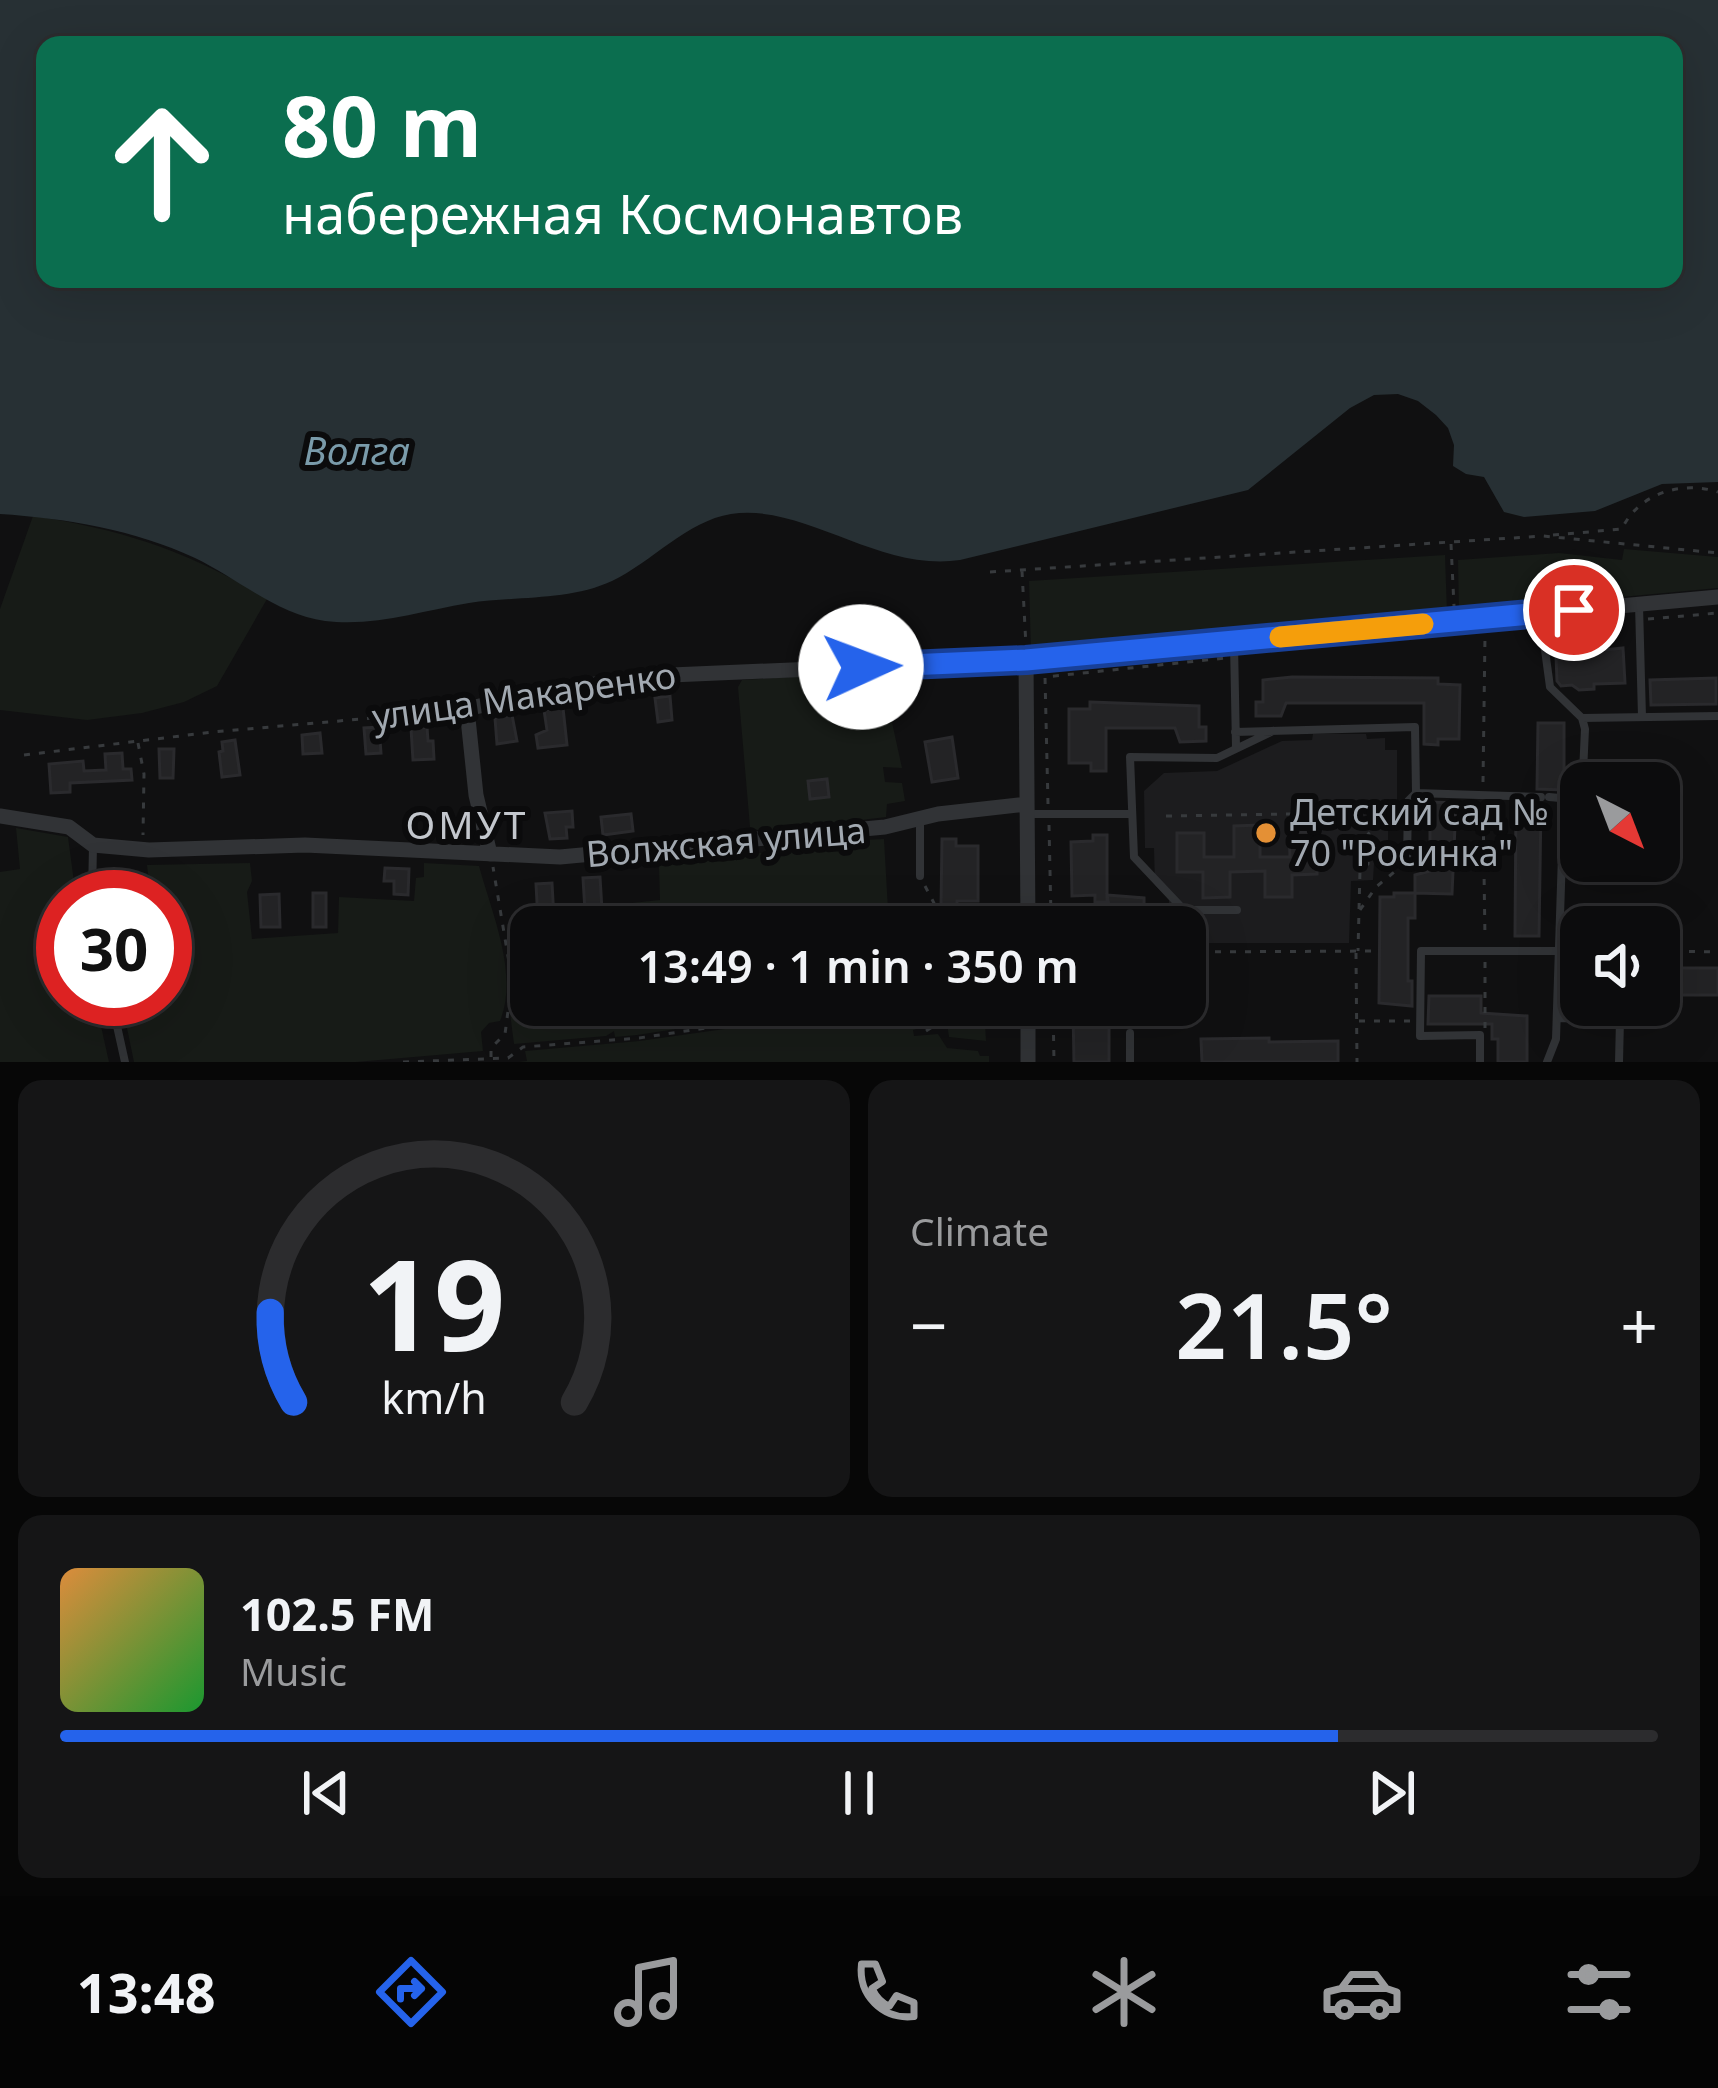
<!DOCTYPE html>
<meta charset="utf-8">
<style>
:root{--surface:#0c0c0d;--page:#151516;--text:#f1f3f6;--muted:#9a9b9d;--line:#2c2c2e;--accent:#2563eb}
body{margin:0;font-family:"Noto Sans",sans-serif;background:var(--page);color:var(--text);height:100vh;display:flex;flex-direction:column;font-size:45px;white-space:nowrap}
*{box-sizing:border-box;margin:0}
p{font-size:39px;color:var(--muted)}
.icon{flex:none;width:66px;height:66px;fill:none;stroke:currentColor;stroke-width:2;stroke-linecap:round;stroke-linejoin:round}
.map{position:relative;height:1062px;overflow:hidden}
.sheet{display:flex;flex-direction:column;gap:18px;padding:18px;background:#070707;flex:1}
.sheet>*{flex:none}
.hud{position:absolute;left:36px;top:36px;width:1647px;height:252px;border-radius:24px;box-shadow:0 12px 48px #0002,0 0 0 3px var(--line);background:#0b6e4f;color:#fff;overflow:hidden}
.needle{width:78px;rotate:138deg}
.fabs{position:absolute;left:1560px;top:762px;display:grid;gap:24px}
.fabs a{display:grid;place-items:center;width:120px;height:120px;border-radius:24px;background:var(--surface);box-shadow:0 12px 48px #0002,0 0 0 3px var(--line);font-size:60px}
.speed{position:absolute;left:36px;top:870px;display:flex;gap:24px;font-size:60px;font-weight:700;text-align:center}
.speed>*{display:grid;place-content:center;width:156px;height:156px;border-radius:50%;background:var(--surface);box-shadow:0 12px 48px #0002,0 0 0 3px var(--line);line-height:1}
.speed .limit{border:18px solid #d22;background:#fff;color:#111}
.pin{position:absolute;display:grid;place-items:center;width:102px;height:102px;color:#fff;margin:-51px;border:6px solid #fff;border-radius:50%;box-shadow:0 3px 12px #0007}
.me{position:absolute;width:132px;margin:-66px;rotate:88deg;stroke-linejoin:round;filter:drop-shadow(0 0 9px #0008)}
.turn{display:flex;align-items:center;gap:42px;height:252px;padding:0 48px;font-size:54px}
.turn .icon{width:156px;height:156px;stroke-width:2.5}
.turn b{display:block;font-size:84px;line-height:102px}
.big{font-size:90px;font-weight:600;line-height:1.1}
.sheet .widget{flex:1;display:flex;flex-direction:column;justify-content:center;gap:18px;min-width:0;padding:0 42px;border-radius:24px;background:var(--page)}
.sheet .dial{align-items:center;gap:0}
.dial svg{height:312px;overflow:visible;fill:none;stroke:var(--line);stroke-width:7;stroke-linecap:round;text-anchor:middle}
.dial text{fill:var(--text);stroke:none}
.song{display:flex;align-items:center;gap:36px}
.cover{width:144px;height:144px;border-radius:18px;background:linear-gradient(135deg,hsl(30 70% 55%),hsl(130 70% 35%))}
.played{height:12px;border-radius:6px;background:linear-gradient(90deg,var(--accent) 80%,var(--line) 80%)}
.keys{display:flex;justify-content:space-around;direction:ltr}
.heat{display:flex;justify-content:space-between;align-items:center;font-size:66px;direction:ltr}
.sheet .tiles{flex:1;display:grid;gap:18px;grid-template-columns:1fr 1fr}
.widget:last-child{grid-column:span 2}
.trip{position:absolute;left:510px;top:906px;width:696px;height:120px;border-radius:24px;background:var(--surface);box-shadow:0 12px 48px #0002,0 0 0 3px var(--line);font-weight:600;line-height:120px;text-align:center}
.tab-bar{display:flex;height:192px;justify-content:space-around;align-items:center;background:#050505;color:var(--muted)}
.tab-bar .icon{width:84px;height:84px}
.tab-bar .on{color:var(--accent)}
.tab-bar b{font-size:54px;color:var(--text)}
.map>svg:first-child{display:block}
</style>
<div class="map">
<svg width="1718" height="1062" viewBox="0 0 1718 1062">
<rect width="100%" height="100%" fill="#101011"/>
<!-- built -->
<path fill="#1c1c1e" d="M1313 734H1366L1367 739 1385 738V750H1397V819L1388 820V846L1375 847 1373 880 1351 881 1349 943H1185V927H1169V900L1155 885 1154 848H1145L1144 791 1164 773 1217 771 1282 741 1312 740Z"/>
<!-- green -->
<path fill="#171b17" d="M33 516C121 529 191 552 267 599L217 686 184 702 142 713 87 720 0 710V609Z
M1624 549 1718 557V588L1459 612 1458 560 1559 553 1622 560Z
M1445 555 1447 613 1031 652 1029 581Z
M881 672 902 768 883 767 885 782 902 783 905 801 887 804 886 817 763 832 750 827 738 687 742 680Z
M16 828 68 837 76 897H63V999H95L109 1062H0V872L20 869Z
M884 839 889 927H531V1005H831L637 1035 615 1037 614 1031 606 1036 514 1044 510 1013 530 1003C522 977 515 954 512 926L568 924V918L613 914V905L660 900 659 866 700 862V855L748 849 749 855 825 842Z
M250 863 252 881 247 892 252 939 338 933 339 897 414 901 416 878 424 877V863L479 866C492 914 519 974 500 1021L489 1023 481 1032 483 1051 356 1062H134L121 999H165V897H151L147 865Z
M904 1005H930L933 1018 924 1020V1027L913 1030 914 1036 938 1034 947 1048 978 1051 980 1056H989V1062H519L527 1061 525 1051 639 1041 868 1009 871 1019 890 1017V1006Z
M984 1005 986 1041 949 1037 947 1023 972 1006Z"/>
<!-- water -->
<path fill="#273034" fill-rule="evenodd" d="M0 0H1718V482L1662 484 1595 511 1524 517 1504 512 1484 477 1466 474 1453 466 1454 445 1448 428 1436 415 1418 401 1398 394 1374 395 1350 408 1248 490 960 560C878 572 805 503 731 514 687 521 652 562 612 581 569 601 515 596 469 603 420 611 375 627 325 621 278 615 237 578 195 558 136 530 64 518 0 514ZM45 45H1674V279H45Z"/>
<!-- building -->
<path fill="#232325" stroke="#2a2a2d" stroke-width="3" d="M1623 648 1625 683 1594 684V689L1579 690 1572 685 1561 686 1557 681 1556 655Z
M1292 677 1438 678V684L1460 685 1459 739H1438V745L1424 744V703H1286L1281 716H1256V702H1263V680Z
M1716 678V704L1651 705 1650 680Z
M826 680 828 701 813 703 811 681Z
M670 696 672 720 658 722 655 698Z
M1090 702 1199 706V727H1206V741L1180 742 1175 728H1106V771H1091V763H1069V709H1090Z
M563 708 567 745 538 748 536 735 547 730 544 710Z
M512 715 517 741 497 744 495 718Z
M1538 723H1564V790L1537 789Z
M379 727 381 753 366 754 364 728Z
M427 727 428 741H433L434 759 413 760 411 728Z
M320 733 322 753 303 754 302 735Z
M952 737 958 778 932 782 925 742Z
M235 740 240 775 222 777 219 752 223 751 222 742Z
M159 749H174L173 778H160Z
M122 753 123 769H131L132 780 70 783V792L51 793 49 764 83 761 84 771 106 770 105 754Z
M827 779 829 797 810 799 808 781Z
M1430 802 1456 803 1452 894 1415 893V875L1430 871Z
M1516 804 1541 805 1539 936H1515Z
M572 811 573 827H566L567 838 550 839 545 813Z
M631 814 633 831 603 835 601 817Z
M1260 825V857H1290L1289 832H1317V874L1292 875V897H1265V871L1230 872V897L1203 898V872H1177V833H1204V857H1234V826Z
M1093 835H1107V902H1095V895L1072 896 1071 842 1093 841Z
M942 839H956V846H978V901H957V908H941Z
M385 868 409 869 408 895 394 894V881H384Z
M600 877 602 910 585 911 583 878Z
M552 883 554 920 538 921 536 884Z
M313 893H326V927H313Z
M1394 893H1415V918H1408V981H1412V1006L1379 1003 1380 897H1394Z
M279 894 280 927H261L260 895Z
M1107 895 1144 898V927H1113Z
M1659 968H1718V995H1659Z
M1429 996H1481V1013L1527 1016V1062H1498V1039H1492V1024H1428Z
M1095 1005H1109V1062H1074L1073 1009H1095Z
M1269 1038V1042L1338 1041V1062H1202L1201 1039Z"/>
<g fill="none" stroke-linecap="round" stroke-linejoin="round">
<!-- path -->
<path stroke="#373a3d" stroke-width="3" stroke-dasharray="6 9" stroke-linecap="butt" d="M1553 535 1622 529C1638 494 1681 480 1718 492
M1451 544 1454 606
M1022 571 1026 646
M990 572 1543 536 1718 553
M1648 619 1718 613
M138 743 144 774 143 835
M24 755 213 732 453 711
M1483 782 1485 636
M1048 804 1045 677 1226 658
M1483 804 1485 938
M1166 816 1349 813 1369 834 1368 864 1360 870 1358 951
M1049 825 1051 917
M925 886 936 907 971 927
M1360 910 1376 887 1398 869
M1659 951 1718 952
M1185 952 1379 951
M1356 953 1357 1062
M1053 1005 1054 1062
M1359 1021H1410
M1485 1028V960
M926 1031 967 1005
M491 1057V1048L505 1034 508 1011 515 998 493 867
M403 1062 508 1058 523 1047 639 1038 860 1005"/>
<!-- service -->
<path stroke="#313336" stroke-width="8" d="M1639 605 1642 717
M1540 613 1550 687 1582 718 1585 729 1583 773 1563 824 1556 1039 1547 1062
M1234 643 1236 748
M1582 718 1718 716
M1235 732 1415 727 1416 793 1408 801 1407 862
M1416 793 1541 797
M1549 797 1571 799
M1030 814H1130
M920 876V818
M92 897 93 845
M1237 910H1184L1134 857 1130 757 1217 758 1273 731
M1029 925 1087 927
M111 999 125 1062
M1557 1018 1620 1020 1619 1062
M1130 1033V1062
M1480 1062V1035L1420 1036 1421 951H1560"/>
<!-- minor -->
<path stroke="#313336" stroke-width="15" d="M1026 660 1028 927
M0 816 69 827 93 845 149 850 305 845 560 857 885 827 938 814 1027 804
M490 854 476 795 467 709 530 694 648 676 1026 660 1718 597
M1028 1005V1062"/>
</g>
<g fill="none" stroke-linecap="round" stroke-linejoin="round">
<!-- route casing -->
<g stroke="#184099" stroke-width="30">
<path id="route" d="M861 667 1026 660 1574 610"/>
</g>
<!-- route -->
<use href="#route" stroke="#2563eb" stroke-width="21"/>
<!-- slow -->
<path stroke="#f59e0b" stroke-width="21" d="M1280 637 1423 624"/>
</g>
<!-- markers -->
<circle fill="#e49035" stroke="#0b0b0c" stroke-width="4.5" cx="1266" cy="833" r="12"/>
<g text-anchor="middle" stroke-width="12" stroke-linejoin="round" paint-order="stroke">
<!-- street labels -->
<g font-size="36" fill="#a2a9b1" stroke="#0b0b0c">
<text transform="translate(524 696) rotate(-8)" y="13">улица Макаренко</text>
<text transform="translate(726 842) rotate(-5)" y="13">Волжская улица</text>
</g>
<!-- poi labels -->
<g font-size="36" fill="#a2a9b1" stroke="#0b0b0c" text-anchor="start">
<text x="1290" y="825">Детский сад №<tspan x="1290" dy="41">70 "Росинка"</tspan></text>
</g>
<!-- water labels -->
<g font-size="39" font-style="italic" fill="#7a9baa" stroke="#0b0b0c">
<text x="357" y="465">Волга</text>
</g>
<!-- neighbourhood labels -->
<g font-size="39" letter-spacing="3" fill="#c3c7cd" stroke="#0b0b0c">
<text x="467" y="839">ОМУТ</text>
</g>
</g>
</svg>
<div class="fabs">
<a><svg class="needle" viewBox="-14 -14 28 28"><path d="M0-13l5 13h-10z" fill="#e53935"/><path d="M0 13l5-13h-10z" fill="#9a9b9d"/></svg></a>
<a><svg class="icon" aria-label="sound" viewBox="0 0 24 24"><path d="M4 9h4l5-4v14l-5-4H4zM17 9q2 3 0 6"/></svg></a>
</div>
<div class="speed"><div class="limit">30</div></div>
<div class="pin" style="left:1574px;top:610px;background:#d93025"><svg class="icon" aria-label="arrive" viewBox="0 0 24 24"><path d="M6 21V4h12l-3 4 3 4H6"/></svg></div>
<svg class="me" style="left:861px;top:667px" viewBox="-20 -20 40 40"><circle r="19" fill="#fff"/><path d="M0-13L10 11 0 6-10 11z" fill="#2563eb"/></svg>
<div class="trip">13:49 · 1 min · 350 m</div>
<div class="hud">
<div class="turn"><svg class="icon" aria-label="ahead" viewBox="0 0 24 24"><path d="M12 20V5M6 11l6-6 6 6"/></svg><div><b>80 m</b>набережная Космонавтов</div></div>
</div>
</div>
<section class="sheet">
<div class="tiles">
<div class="widget dial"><svg viewBox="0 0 100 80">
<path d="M14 69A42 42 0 1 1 86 69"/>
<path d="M14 69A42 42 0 0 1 8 46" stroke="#2563eb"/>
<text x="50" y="56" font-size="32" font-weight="700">19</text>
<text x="50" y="72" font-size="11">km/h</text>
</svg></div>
<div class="widget"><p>Climate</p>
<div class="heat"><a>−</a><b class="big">21.5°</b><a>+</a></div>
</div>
<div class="widget">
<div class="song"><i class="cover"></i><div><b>102.5 FM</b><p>Music</p></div></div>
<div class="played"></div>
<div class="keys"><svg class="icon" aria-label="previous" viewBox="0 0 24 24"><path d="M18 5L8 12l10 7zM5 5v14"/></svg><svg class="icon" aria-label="pause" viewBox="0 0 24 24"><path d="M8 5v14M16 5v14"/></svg><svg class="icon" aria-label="next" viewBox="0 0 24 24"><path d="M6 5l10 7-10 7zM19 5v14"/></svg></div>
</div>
</div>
</section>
<nav class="tab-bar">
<b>13:48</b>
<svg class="icon on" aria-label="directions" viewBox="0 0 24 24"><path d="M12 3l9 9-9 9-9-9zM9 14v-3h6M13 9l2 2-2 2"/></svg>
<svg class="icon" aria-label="music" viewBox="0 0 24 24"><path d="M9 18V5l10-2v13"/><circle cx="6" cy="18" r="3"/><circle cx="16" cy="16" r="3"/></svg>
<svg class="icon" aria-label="phone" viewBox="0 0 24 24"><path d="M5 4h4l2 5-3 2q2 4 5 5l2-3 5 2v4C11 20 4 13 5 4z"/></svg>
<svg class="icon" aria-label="climate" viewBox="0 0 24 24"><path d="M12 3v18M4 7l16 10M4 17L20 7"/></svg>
<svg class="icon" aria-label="car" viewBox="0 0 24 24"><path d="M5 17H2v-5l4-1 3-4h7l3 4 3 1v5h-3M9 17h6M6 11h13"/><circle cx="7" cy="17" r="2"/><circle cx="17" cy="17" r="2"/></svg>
<svg class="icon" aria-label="filters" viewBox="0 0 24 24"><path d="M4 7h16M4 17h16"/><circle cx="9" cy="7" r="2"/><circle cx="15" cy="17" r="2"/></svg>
</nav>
